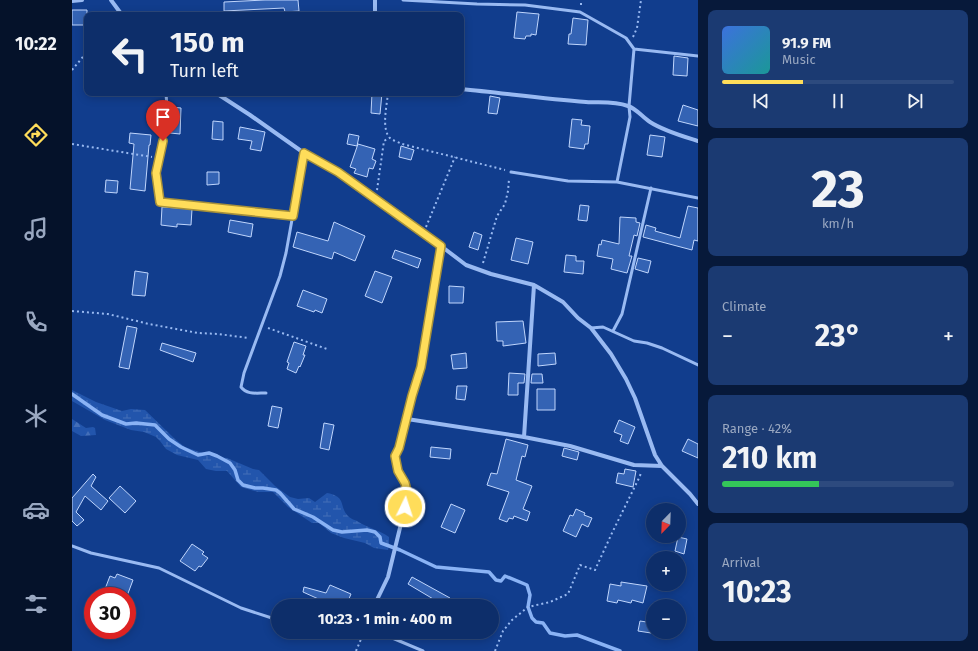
<!DOCTYPE html>
<meta charset="utf-8">
<style>
:root{--surface:#0d2e6a;--page:#1b3a72;--text:#f1f3f6;--muted:#9aa8c1;--line:#2d4a7e;--accent:#ffdd5a}
body{margin:0;font-family:"Fira Sans",sans-serif;background:var(--page);color:var(--text);height:100vh;display:flex;flex-direction:column;font-size:15px;white-space:nowrap}
*{box-sizing:border-box;margin:0}
p{font-size:13px;color:var(--muted)}
.icon{flex:none;width:22px;height:22px;fill:none;stroke:currentColor;stroke-width:2;stroke-linecap:round;stroke-linejoin:round}
.map{position:relative;flex:1;overflow:hidden}
.drawer{display:flex;flex-direction:column;gap:10px;padding:10px;background:#07193a;width:280px}
.drawer>*{flex:none}
.top-card{position:absolute;left:12px;top:12px;width:380px;height:84px;border-radius:8px;box-shadow:0 2px 10px #0003,0 0 0 1px var(--line);background:#0d2e6a;color:var(--text);overflow:hidden}
.needle{width:26px;rotate:203deg}
.controls{position:absolute;left:574px;top:503px;display:grid;gap:8px}
.controls a{display:grid;place-items:center;width:40px;height:40px;border-radius:50%;background:var(--surface);box-shadow:0 2px 10px #0003,0 0 0 1px var(--line);font-size:20px}
.speed{position:absolute;left:12px;top:587px;display:flex;gap:8px;font-size:20px;font-weight:700;text-align:center}
.speed>*{display:grid;place-content:center;width:52px;height:52px;border-radius:50%;background:var(--surface);box-shadow:0 2px 10px #0003,0 0 0 1px var(--line);line-height:1}
.speed .limit{border:6px solid #d22;background:#fff;color:#111}
.pin{position:absolute;display:grid;place-items:center;width:34px;height:34px;color:#fff;margin:-41px -17px;border-radius:50% 50% 50% 0;rotate:-45deg;box-shadow:0 0 4px #0007}
.pin .icon{rotate:45deg}
.me{position:absolute;width:44px;margin:-22px;rotate:4deg;stroke-linejoin:round;filter:drop-shadow(0 0 3px #0008)}
.turn{display:flex;align-items:center;gap:14px;height:84px;padding:0 20px;font-size:18px}
.turn .icon{width:52px;height:52px;stroke-width:2.5}
.turn b{display:block;font-size:28px;line-height:34px}
.big{font-size:30px;font-weight:700;line-height:1.1}
.drawer .card{flex:1;display:flex;flex-direction:column;justify-content:center;gap:6px;min-width:0;padding:0 14px;border-radius:8px;background:var(--page)}
.drawer .dial{align-items:center;gap:0}
.dial b{font-size:52px;line-height:1}
.song{display:flex;align-items:center;gap:12px}
.cover{width:48px;height:48px;border-radius:6px;background:linear-gradient(135deg,hsl(220 70% 55%),hsl(180 70% 35%))}
.played{height:4px;border-radius:2px;background:linear-gradient(90deg,var(--accent) 35%,var(--line) 35%)}
.keys{display:flex;justify-content:space-around;direction:ltr}
.heat{display:flex;justify-content:space-between;align-items:center;font-size:22px;direction:ltr}
.charge{height:6px;border-radius:3px;background:linear-gradient(90deg,#34c759 42%,var(--line) 0)}
.trip{position:absolute;left:199px;top:599px;width:228px;height:40px;border-radius:20px;background:var(--surface);box-shadow:0 2px 10px #0003,0 0 0 1px var(--line);font-weight:700;line-height:40px;text-align:center}
main{display:flex;flex:1;min-height:0}
.menu{display:flex;flex-direction:column;width:72px;justify-content:space-around;align-items:center;background:#05122a;color:var(--muted)}
.menu .icon{width:28px;height:28px}
.menu .current{color:var(--accent)}
.menu b{font-size:18px;color:var(--text)}
.map>svg:first-child{display:block}
</style>
<main>
<nav class="menu">
<b>10:22</b>
<svg class="icon current" aria-label="directions" viewBox="0 0 24 24"><path d="M12 3l9 9-9 9-9-9zM9 14v-3h6M13 9l2 2-2 2"/></svg>
<svg class="icon" aria-label="music" viewBox="0 0 24 24"><path d="M9 18V5l10-2v13"/><circle cx="6" cy="18" r="3"/><circle cx="16" cy="16" r="3"/></svg>
<svg class="icon" aria-label="phone" viewBox="0 0 24 24"><path d="M5 4h4l2 5-3 2q2 4 5 5l2-3 5 2v4C11 20 4 13 5 4z"/></svg>
<svg class="icon" aria-label="climate" viewBox="0 0 24 24"><path d="M12 3v18M4 7l16 10M4 17L20 7"/></svg>
<svg class="icon" aria-label="car" viewBox="0 0 24 24"><path d="M5 17H2v-5l4-1 3-4h7l3 4 3 1v5h-3M9 17h6M6 11h13"/><circle cx="7" cy="17" r="2"/><circle cx="17" cy="17" r="2"/></svg>
<svg class="icon" aria-label="filters" viewBox="0 0 24 24"><path d="M4 7h16M4 17h16"/><circle cx="9" cy="7" r="2"/><circle cx="15" cy="17" r="2"/></svg>
</nav>
<div class="map">
<svg width="626" height="651" viewBox="0 0 626 651">
<defs>
<pattern id="forest-firs" width="22" height="20" patternUnits="userSpaceOnUse"><rect width="22" height="20" fill="#2255ac"/><path d="M5 1l3.5 6h-7zM16 11l3.5 6h-7z" fill="#436eb8"/></pattern>
<pattern id="wetland-marsh" width="20" height="14" patternUnits="userSpaceOnUse"><rect width="20" height="14" fill="#2255ac"/><path d="M1 5h8M5 5V1M11 12h8M15 12V8" fill="none" stroke="#436eb8"/></pattern>
</defs>
<rect width="100%" height="100%" fill="#113d8d"/>
<!-- forest -->
<path fill="url(#forest-firs)" d="M0 419 14 428 21 427 23 428 24 435 9 436 0 431Z"/>
<!-- wetland -->
<path fill="url(#wetland-marsh)" d="M0 390 24 402 50 411 59 409 73 410 104 440 113 447 139 456 155 458 181 469 187 470 203 486 218 497 226 499 237 498 243 502 255 493C276 497 266 507 277 517 279 519 283 520 285 521 296 528 307 530 317 537V546L316 550 302 548 293 543 272 538 259 533 247 523H240L216 507 201 492H186L169 487 155 471H144L134 469 126 460 105 455 94 449 88 441 84 437 72 432 59 430 33 420 0 401Z"/>
<g fill="none" stroke-linecap="round" stroke-linejoin="round">
<!-- stream -->
<path stroke="#8ab3f5" stroke-width="3.5" d="M0 394 30 415 54 424 64 423 83 425 97 439 109 447 126 455 137 453 145 456 158 463 163 470 166 480 171 485 183 488H191L204 490 208 493 222 509 241 517 261 530 270 532 295 530 303 532 308 537 309 543 328 550 364 567 417 572 424 580 429 581 433 576 455 585 458 595 456 607 460 618 464 622 471 623 478 633 493 636 505 635 548 651"/>
</g>
<!-- building -->
<path fill="#3463b4" stroke="#c0d6fd" d="M193 0H226L227 11 213 12 212 8 152 11V2Z
M0 10H15V25H0Z
M445 12 467 14 464 35 459 34V36H454L453 39 442 38Z
M501 18 516 20 514 45 496 44 497 34H499Z
M602 56 616 58 615 76 601 75Z
M300 93H310L308 114 299 113Z
M418 96 428 98 425 114 416 113Z
M611 105 626 110V126L606 121Z
M100 107 109 108 108 134 98 133Z
M500 119 510 120 509 125 518 126 516 144H513L512 149 497 147Z
M141 121 151 122V140L140 139Z
M168 127 193 132 189 151 178 149 180 141 166 139Z
M58 133 79 135 78 145H77L73 191 58 189 62 144 57 143Z
M277 134 287 136 285 146 275 144Z
M578 135 593 137 590 157 575 155Z
M286 144 303 149 300 159 304 161 301 169 297 168 295 177 282 173 284 169 278 167Z
M329 146 342 150 339 160 327 157Z
M135 172H147V184L135 185Z
M34 180 46 181 45 193 33 192Z
M508 205 517 206 515 221 506 220Z
M616 206 626 208V241L622 240 620 250 571 237 574 225 584 228 583 231 608 238Z
M90 207 120 209 119 225 105 224V227L89 225Z
M548 217 564 218V222L568 223 565 236 562 235 557 256H560L555 273 539 269 541 259 525 256 527 244 529 245 530 240 547 244Z
M158 220 181 224 179 237 156 232Z
M262 222 293 236 283 261 262 252 260 259 221 247 225 232 256 241Z
M402 232 410 235 406 250 397 247Z
M444 238 461 242 456 264 439 260Z
M323 250 349 259 346 268 320 258Z
M494 255 504 256V261H512L511 274 492 272Z
M566 258 579 261 576 273 563 269Z
M63 271 76 273 73 296 60 295Z
M303 271 320 277 310 303 293 296Z
M377 286 392 287 391 303H377Z
M231 290 255 299 250 313 243 310 242 312 225 306Z
M451 321 454 343 431 346V341H425L424 322Z
M55 326 65 328 57 369 47 367Z
M222 342 234 346 231 355H233L228 367 227 366 224 373 215 369 217 363 215 362Z
M90 343 124 353 121 362 88 350Z
M394 353 395 368 381 369 379 355Z
M483 353 484 364 466 366V354Z
M437 373 453 374 452 383H446V395H436Z
M460 374H470L471 383H459Z
M385 386H395L393 400 384 399Z
M465 389H483V410H465Z
M200 406 210 408 206 428 196 426Z
M547 420 563 427 556 444 548 441 550 435 542 432Z
M252 423 262 425 257 450 248 448Z
M434 439 456 445 453 457 450 456 444 480 460 486 451 509 458 512 455 521 442 516 441 519 437 518 435 522 427 519 437 492 415 485 419 473 425 474Z
M616 439 626 444V458L610 451Z
M359 447 379 449 378 459 358 457Z
M492 448 507 452 505 460 490 456Z
M553 469 564 471 561 487 544 483 546 473 552 474Z
M21 474 24 477 19 486 36 501 29 510 13 496 4 512 12 520 5 526 0 521V498Z
M48 486 64 501 53 513 37 498Z
M379 504 393 510 383 533 369 527Z
M504 509 513 513 512 515 520 518 516 527 510 524 504 537 491 531 498 515 501 516Z
M606 537 615 539 612 554 603 551Z
M120 544 132 552 130 554 136 558 129 567 127 566 123 571 108 561Z
M45 574 61 580 55 596H50L33 589 38 576 43 578Z
M340 577 378 598 373 606 336 584Z
M549 582 575 586 571 603 560 600 559 603 546 600 545 603 535 601 538 584 549 586Z
M258 585 279 594 274 606H262L231 592 232 587 254 593Z
M568 621 581 623 579 633 566 631Z"/>
<g fill="none" stroke-linecap="round" stroke-linejoin="round">
<!-- path -->
<path stroke="#99baf2" stroke-width="2" stroke-dasharray="2 3" stroke-linecap="butt" d="M509 5V0
M561 37 565 28 569 0
M0 70 15 52
M316 93C315 105 309 129 318 138 320 140 326 142 330 144L433 170
M0 144 80 157
M305 190 312 141 317 138
M354 227 383 157
M411 263 425 216 433 204 436 191 437 179
M0 311 36 314 77 324 126 333 146 334 177 338
M196 328 255 349
M284 651 292 632
M423 651 431 631 440 620 456 607 478 602 496 594 508 565 523 570 540 533 568 476 569 472"/>
<!-- service -->
<path stroke="#99baf2" stroke-width="3" d="M331 0 405 4 453 5 508 12 554 38 562 49 557 106 558 117 545 182
M562 49 626 56
M94 93 95 108 91 141 84 173 88 202 221 216
M439 172 496 181 545 182 626 198
M519 328 531 327 562 341 575 343 590 348 626 365
M541 331 550 314 579 188
M194 393C184 393 175 395 169 387L172 373 208 276 214 253 232 153
M0 546 19 553 87 568 169 608 206 620
M306 632 351 651"/>
<!-- minor -->
<path stroke="#99baf2" stroke-width="4" d="M39 0 50 15
M0 1 10 0
M303 15V0
M389 89C431 93 472 99 514 102 528 103 542 101 556 106 565 109 570 117 578 122 592 131 610 136 626 141
M144 93 178 115 232 153 266 172 369 246 349 367 340 396 327 448 323 456 326 471 333 483 336 495 316 577 302 606
M369 246 394 265 419 274 462 285 491 302 506 318 519 328 539 354 554 379 563 398 583 455 590 466
M335 419 452 437 498 446 562 465 590 466 618 494 626 504
M452 437 462 285"/>
</g>
<g fill="none" stroke-linecap="round" stroke-linejoin="round">
<!-- route casing -->
<g stroke="#a6903a" stroke-width="10">
<path id="route" d="M91 141 84 173 88 202 221 216 232 153 266 172 369 246 349 367 340 396 327 448 323 456 326 471 333 483 336 495 333 507"/>
</g>
<!-- route -->
<use href="#route" stroke="#ffdd5a" stroke-width="7"/>
</g>
</svg>
<div class="controls">
<a><svg class="needle" viewBox="-14 -14 28 28"><path d="M0-13l5 13h-10z" fill="#e53935"/><path d="M0 13l5-13h-10z" fill="#9aa8c1"/></svg></a>
<a>+</a>
<a>−</a>
</div>
<div class="speed"><div class="limit">30</div></div>
<div class="pin" style="left:91px;top:141px;background:#d93025"><svg class="icon" aria-label="arrive" viewBox="0 0 24 24"><path d="M6 21V4h12l-3 4 3 4H6"/></svg></div>
<svg class="me" style="left:333px;top:507px" viewBox="-20 -20 40 40"><circle r="17" fill="#ffdd5a" stroke="#fff" stroke-width="3"/><path d="M0-11L8 9 0 5-8 9z" fill="#fff"/></svg>
<div class="trip">10:23 · 1 min · 400 m</div>
<div class="top-card">
<div class="turn"><svg class="icon" aria-label="left" viewBox="0 0 24 24"><path d="M17 20v-9H6M10 6l-5 5 5 5"/></svg><div><b>150 m</b>Turn left</div></div>
</div>
</div>
<section class="drawer">
<div class="card">
<div class="song"><i class="cover"></i><div><b>91.9 FM</b><p>Music</p></div></div>
<div class="played"></div>
<div class="keys"><svg class="icon" aria-label="previous" viewBox="0 0 24 24"><path d="M18 5L8 12l10 7zM5 5v14"/></svg><svg class="icon" aria-label="pause" viewBox="0 0 24 24"><path d="M8 5v14M16 5v14"/></svg><svg class="icon" aria-label="next" viewBox="0 0 24 24"><path d="M6 5l10 7-10 7zM19 5v14"/></svg></div>
</div>
<div class="card dial"><b>23</b><p>km/h</p></div>
<div class="card"><p>Climate</p>
<div class="heat"><a>−</a><b class="big">23°</b><a>+</a></div>
</div>
<div class="card"><p>Range · 42%</p><b class="big">210 km</b><div class="charge"></div></div>
<div class="card"><p>Arrival</p><b class="big">10:23</b></div>
</section>
</main>
